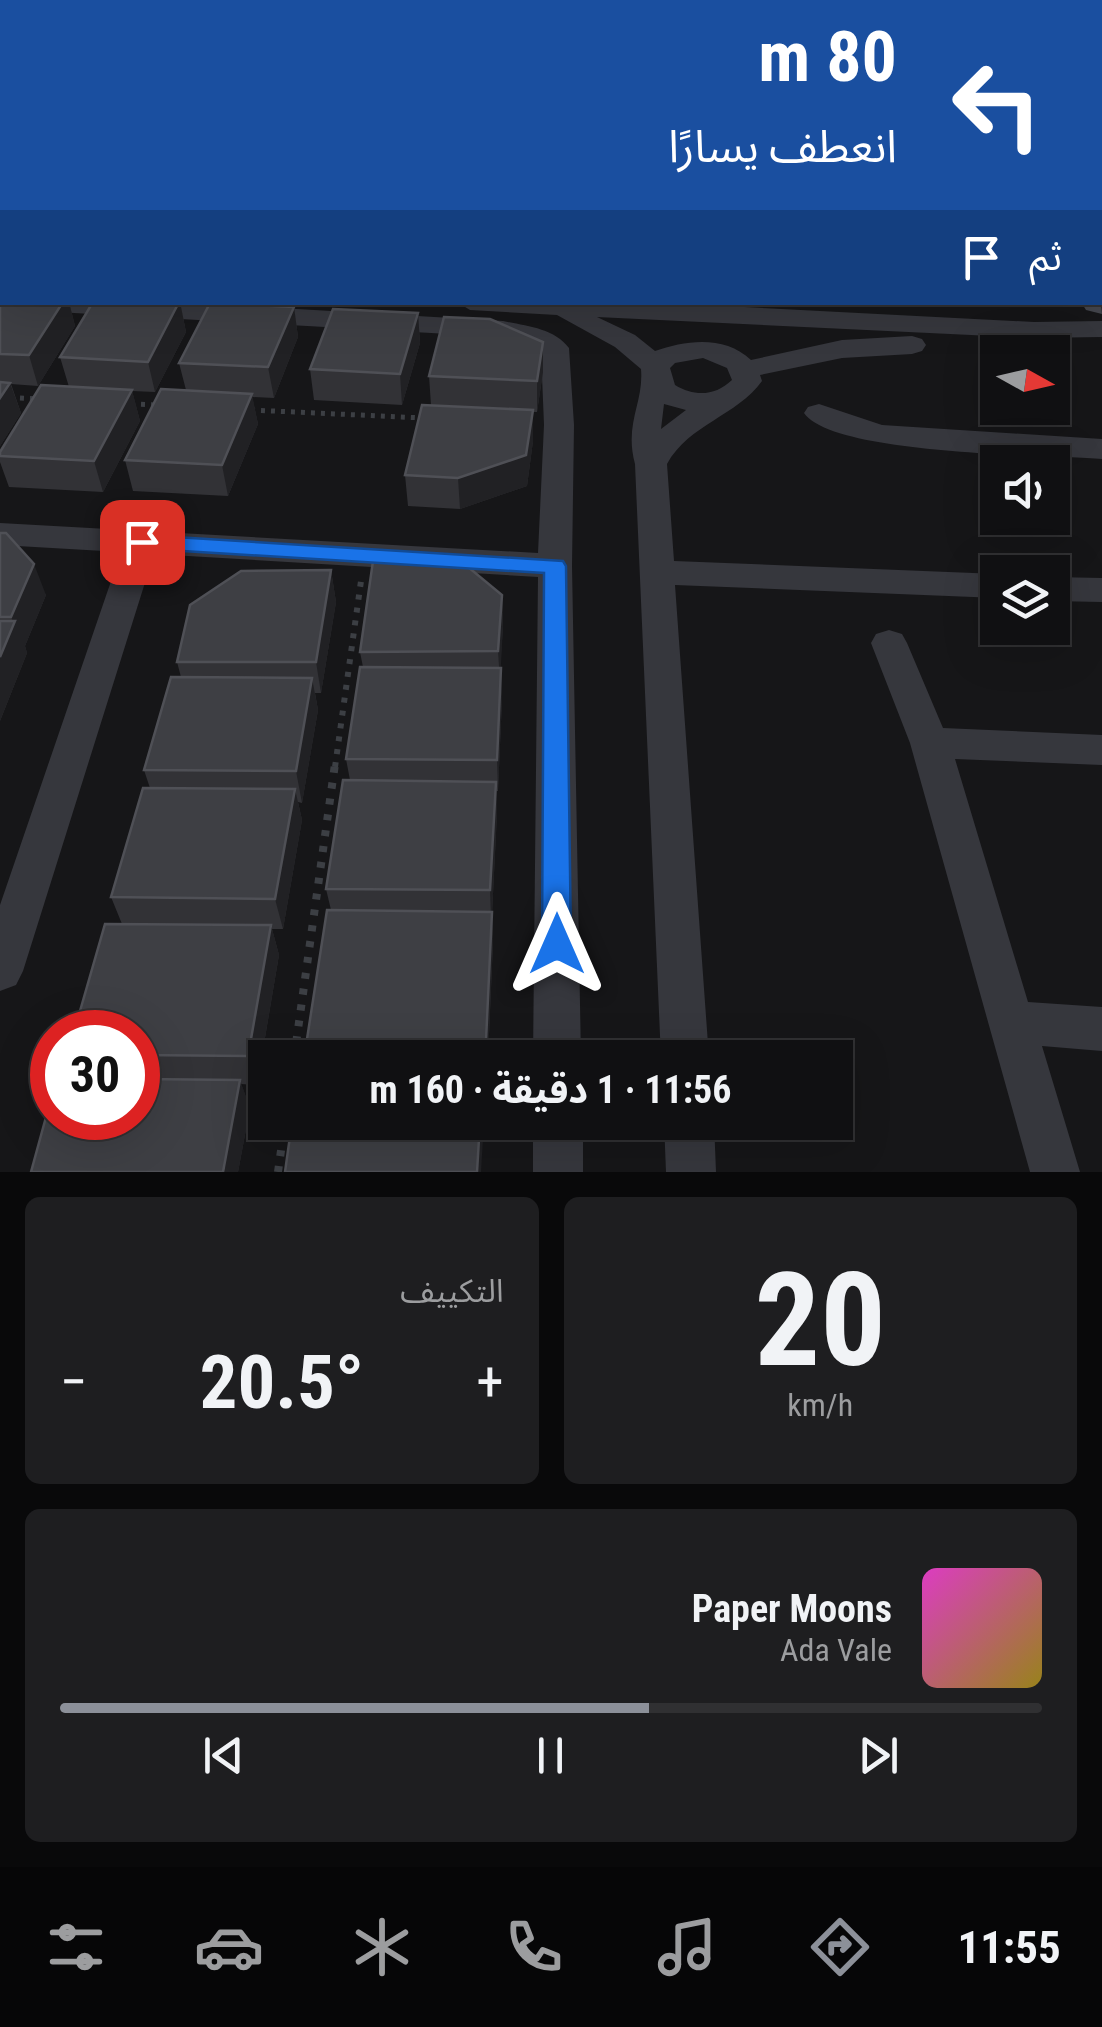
<!DOCTYPE html>
<html lang="ar">
<meta charset="utf-8">
<style>
:root{--surface:#101012;--page:#1e1e20;--text:#f1f3f6;--muted:#9c9d9f;--line:#303032;--accent:#8c9099}
body{margin:0;font-family:"Roboto Condensed","Noto Sans Arabic",sans-serif;background:var(--page);color:var(--text);direction:rtl;height:100vh;display:flex;flex-direction:column;font-size:38px;white-space:nowrap}
*{box-sizing:border-box;margin:0}
p{font-size:32px;color:var(--muted)}
.icon{flex:none;width:55px;height:55px;fill:none;stroke:currentColor;stroke-width:2;stroke-linecap:round;stroke-linejoin:round}
.map{position:relative;height:1172px;overflow:hidden;direction:ltr}
.sheet{display:flex;flex-direction:column;gap:25px;padding:25px;background:#09090a;flex:1}
.sheet>*{flex:none}
.top-card{position:absolute;left:0px;top:0px;width:1102px;height:305px;box-shadow:0 10px 40px #0002,0 0 0 2px var(--line);direction:rtl;background:#1a4fa0;color:#fff;overflow:hidden}
.needle{width:65px;rotate:98deg}
.buttons{position:absolute;left:980px;top:335px;display:grid;gap:20px}
.buttons a{display:grid;place-items:center;width:90px;height:90px;border-radius:0px;background:var(--surface);box-shadow:0 10px 40px #0002,0 0 0 2px var(--line);font-size:50px}
.speed{position:absolute;left:30px;top:1010px;display:flex;gap:20px;font-size:50px;font-weight:700;text-align:center}
.speed>*{display:grid;place-content:center;width:130px;height:130px;border-radius:50%;background:var(--surface);box-shadow:0 10px 40px #0002,0 0 0 2px var(--line);line-height:1}
.speed .limit{border:15px solid #d22;background:#fff;color:#111}
.pin{position:absolute;display:grid;place-items:center;width:85px;height:85px;color:#fff;margin:-42px;border-radius:20px;box-shadow:0 5px 15px #0006}
.me{position:absolute;width:110px;margin:-55px;rotate:0deg;stroke-linejoin:round;filter:drop-shadow(0 0 8px #0008)}
.turn{display:flex;align-items:center;gap:35px;height:210px;padding:0 40px;font-size:45px}
.turn .icon{width:130px;height:130px;stroke-width:2.5}
.turn b{display:block;font-size:70px;line-height:85px}
.then{display:flex;align-items:center;height:95px;padding:0 40px;background:#0003;gap:20px;font-size:38px}
.big{font-size:75px;font-weight:700;line-height:1.1}
.sheet .widget{flex:1;display:flex;flex-direction:column;justify-content:center;gap:15px;min-width:0;padding:0 35px;border-radius:15px;background:var(--page)}
.sheet .dial{align-items:center;gap:0}
.dial b{font-size:130px;line-height:1}
.song{display:flex;align-items:center;gap:30px}
.cover{width:120px;height:120px;border-radius:15px;background:linear-gradient(135deg,hsl(310 70% 55%),hsl(50 70% 35%))}
.played{height:10px;border-radius:5px;background:linear-gradient(90deg,var(--accent) 60%,var(--line) 60%)}
.keys{display:flex;justify-content:space-around;direction:ltr}
.heat{display:flex;justify-content:space-between;align-items:center;font-size:55px;direction:ltr}
.sheet .tiles{flex:1;display:grid;gap:25px;grid-template-columns:1fr 1fr}
.widget:last-child{grid-column:span 2}
.trip{position:absolute;left:248px;top:1040px;width:605px;height:100px;border-radius:0px;background:var(--surface);box-shadow:0 10px 40px #0002,0 0 0 2px var(--line);font-weight:700;line-height:100px;text-align:center;direction:rtl}
.tabs{display:flex;height:160px;justify-content:space-around;align-items:center;background:#060607;color:var(--muted)}
.tabs .icon{width:70px;height:70px}
.tabs .selected{color:var(--accent)}
.tabs b{font-size:45px;color:var(--text)}
.map>svg:first-child{display:block}
</style>
<div class="map">
<svg width="1102" height="1172" viewBox="0 0 1102 1172">
<rect width="100%" height="100%" fill="#161618"/>
<g fill="none" stroke-linecap="round" stroke-linejoin="round">
<!-- path-far2 -->
<path stroke="#3c3f44" stroke-width="5" stroke-dasharray="4 6" stroke-linecap="butt" d="M0 397 39 399
M131 404 158 405
M251 410 423 418"/>
<!-- path-far1 -->
<path stroke="#3c3f44" stroke-width="6" stroke-dasharray="5 8" stroke-linecap="butt" d="M335 767 361 581"/>
<!-- path -->
<path stroke="#3c3f44" stroke-width="8" stroke-dasharray="6 10" stroke-linecap="butt" d="M294 1058 335 764
M278 1172 285 1122"/>
<!-- lane -->
<path fill="#36373d" fill-rule="evenodd" d="M0 0H14L16 2 2 3Z
M64 0H79L81 2H67Z
M113 0H125L127 2H116Z"/>
<!-- street -->
<path fill="#36373d" fill-rule="evenodd" d="M8 302H178L503 321C526 326 554 328 569 348L574 425 572 566 581 1058H533L538 577 154 554 23 971 16 985 0 991V905L121 552 0 545V523L538 553 544 425 541 351 502 337 21 310Z
M457 302H647L1034 322 1102 321V337L1034 338 597 317 635 335 655 351C686 340 725 335 751 360L842 340 912 336 922 339 926 345 922 351 912 354 842 358 760 375 762 381C737 416 689 424 667 464L674 561 998 574V598L675 585 709 1058H661L635 464C624 423 644 403 641 369L615 347 557 315 470 310ZM703 358 727 368 732 380C715 396 695 397 675 385L670 368 675 363ZM664 404 686 410 661 429Z
M819 404 882 425 1102 439V459C1047 455 833 455 804 413L808 407Z
M1052 577 1102 578V602L1052 601Z
M889 630 902 634 907 643 943 728 1102 735V765L955 759 1028 1002 1102 1007V1051L1042 1046 1080 1172H1030L910 743 871 643 876 634Z
M533 1122H583V1172H533Z
M664 1122H714L716 1172H666Z"/>
<!-- secondary -->
<path fill="#44464d" fill-rule="evenodd" d="M0 199H2V221H0Z
M0 238H2V260H0Z
M1100 250H1102V272H1100Z
M1100 290 1102 314 1086 310 1081 302H1100Z"/>
</g>
<!-- wall -->
<path fill="#323236" d="M0 88H2V172H0Z
M1100 164H1102V222L1100 221Z
M0 293 2 302H69L75 326 38 386 11 384 21 413 0 446Z
M180 302 186 332 155 392 132 391 140 421 103 492 9 487 0 462V452L69 387 60 357Z
M294 307 298 337 274 398 252 397 258 424 228 496 133 491 125 460 186 390 179 363Z
M418 313 420 343 402 405 314 400 310 369Z
M543 372 537 412H533V441L527 486 460 509 408 506 405 475 431 405 429 376Z
M0 533 46 595 25 646 27 653 0 721Z
M331 570 336 602 321 693H315L318 710 302 803 298 802 302 820 283 929H272L279 955 257 1085 241 1084 250 1108 238 1172H31L138 1118V1032L122 924 111 897 150 788 144 770 181 677 177 662Z
M502 595 503 627 500 668 502 699 498 791H496L497 813 492 914 493 942 488 1058H312L307 1039 331 910 326 889 350 780 346 759 363 667 360 652Z"/>
<!-- shaded-wall -->
<path fill="#212124" d="M63 302H69L75 326 38 386 29 355Z
M180 302 186 332 155 392 148 362Z
M294 307 298 337 274 398 268 367Z
M418 313 420 343 402 405 400 374Z
M543 342V372L537 412V381Z
M10 383 21 413 0 446V398Z
M132 390 140 421 103 492 94 461Z
M252 394 258 424 228 496 222 465Z
M533 410V441L527 486 460 509 458 478Z
M34 564 46 595 25 646 27 653 0 721V657L14 624 11 617Z
M331 570 336 602 321 693 316 662Z
M502 595 503 627 500 682 498 651Z
M501 668 502 699 498 791 497 760Z
M312 678 318 710 302 803 296 771Z
M496 782 497 813 492 914 493 942 488 1058H487L486 1041 491 918 490 890Z
M295 789 302 820 283 929 275 899Z
M271 925 279 955 257 1085 248 1056Z
M240 1080 250 1108 238 1172H223Z
M480 1122H484L481 1172H477Z"/>
<!-- building -->
<path fill="#3e3f44" stroke="#4f5056" stroke-width="2.5" d="M0 88H2V137H0Z
M1100 164H1102V185H1100Z
M0 293H2V302H63L29 355 0 354Z
M93 302H179L148 362 60 357Z
M210 303 294 307 268 367 179 363Z
M333 309 418 313 400 374 310 369Z
M444 317 490 319 543 342 537 381 429 376Z
M0 382 10 383 0 398Z
M41 385 132 390 94 461 0 456V452Z
M161 389 252 394 222 465 125 460Z
M422 405 533 410 526 455 458 478 405 475Z
M0 533H6L34 564 11 617H0Z
M373 561 462 562 502 595 498 651 360 652Z
M331 570 316 662H177L190 605 241 571Z
M0 621H15L0 657Z
M360 667 501 668 497 760 346 759Z
M171 677 312 678 296 771 144 770Z
M343 780 496 782 490 890 326 889Z
M143 788 295 789 275 899 111 897Z
M327 910 492 912 486 1041 307 1039Z
M105 924 271 925 248 1056 138 1055V1032H74Z
M138 1079 240 1080 223 1172H31L52 1095V1118H138Z
M292 1122H480L477 1172H285Z"/>
<!-- route -->
<path fill="#1a73e8" stroke="#114b97" stroke-width="2.5" d="M142 535 563 561 566 566 571 944 567 953 557 957 546 953 542 944 544 573 134 548 131 542 134 537Z"/>
</svg>
<div class="buttons">
<a><svg class="needle" viewBox="-14 -14 28 28"><path d="M0-13l5 13h-10z" fill="#e53935"/><path d="M0 13l5-13h-10z" fill="#9c9d9f"/></svg></a>
<a><svg class="icon" aria-label="sound" viewBox="0 0 24 24"><path d="M4 9h4l5-4v14l-5-4H4zM17 9q2 3 0 6"/></svg></a>
<a><svg class="icon" aria-label="layers" viewBox="0 0 24 24"><path d="M12 4l9 5-9 5-9-5zM3 14l9 5 9-5"/></svg></a>
</div>
<div class="speed"><div class="limit">30</div></div>
<div class="pin" style="left:142px;top:542px;background:#d93025"><svg class="icon" aria-label="arrive" viewBox="0 0 24 24"><path d="M6 21V4h12l-3 4 3 4H6"/></svg></div>
<svg class="me" style="left:557px;top:944px" viewBox="-20 -20 40 40"><path d="M0-17L14 15 0 8-14 15z" fill="#1a73e8" stroke="#fff" stroke-width="4"/></svg>
<div class="trip">11:56 · 1 دقيقة · 160 m</div>
<div class="top-card">
<div class="turn"><svg class="icon" aria-label="left" viewBox="0 0 24 24"><path d="M17 20v-9H6M10 6l-5 5 5 5"/></svg><div><b>80 m</b>انعطف يسارًا</div></div>
<div class="then">ثم<svg class="icon" aria-label="arrive" viewBox="0 0 24 24"><path d="M6 21V4h12l-3 4 3 4H6"/></svg></div>
</div>
</div>
<section class="sheet">
<div class="tiles">
<div class="widget dial"><b>20</b><p>km/h</p></div>
<div class="widget"><p>التكييف</p>
<div class="heat"><a>−</a><b class="big">20.5°</b><a>+</a></div>
</div>
<div class="widget">
<div class="song"><i class="cover"></i><div><b>Paper Moons</b><p>Ada Vale</p></div></div>
<div class="played"></div>
<div class="keys"><svg class="icon" aria-label="previous" viewBox="0 0 24 24"><path d="M18 5L8 12l10 7zM5 5v14"/></svg><svg class="icon" aria-label="pause" viewBox="0 0 24 24"><path d="M8 5v14M16 5v14"/></svg><svg class="icon" aria-label="next" viewBox="0 0 24 24"><path d="M6 5l10 7-10 7zM19 5v14"/></svg></div>
</div>
</div>
</section>
<nav class="tabs">
<b>11:55</b>
<svg class="icon selected" aria-label="directions" viewBox="0 0 24 24"><path d="M12 3l9 9-9 9-9-9zM9 14v-3h6M13 9l2 2-2 2"/></svg>
<svg class="icon" aria-label="music" viewBox="0 0 24 24"><path d="M9 18V5l10-2v13"/><circle cx="6" cy="18" r="3"/><circle cx="16" cy="16" r="3"/></svg>
<svg class="icon" aria-label="phone" viewBox="0 0 24 24"><path d="M5 4h4l2 5-3 2q2 4 5 5l2-3 5 2v4C11 20 4 13 5 4z"/></svg>
<svg class="icon" aria-label="climate" viewBox="0 0 24 24"><path d="M12 3v18M4 7l16 10M4 17L20 7"/></svg>
<svg class="icon" aria-label="car" viewBox="0 0 24 24"><path d="M5 17H2v-5l4-1 3-4h7l3 4 3 1v5h-3M9 17h6M6 11h13"/><circle cx="7" cy="17" r="2"/><circle cx="17" cy="17" r="2"/></svg>
<svg class="icon" aria-label="filters" viewBox="0 0 24 24"><path d="M4 7h16M4 17h16"/><circle cx="9" cy="7" r="2"/><circle cx="15" cy="17" r="2"/></svg>
</nav>
